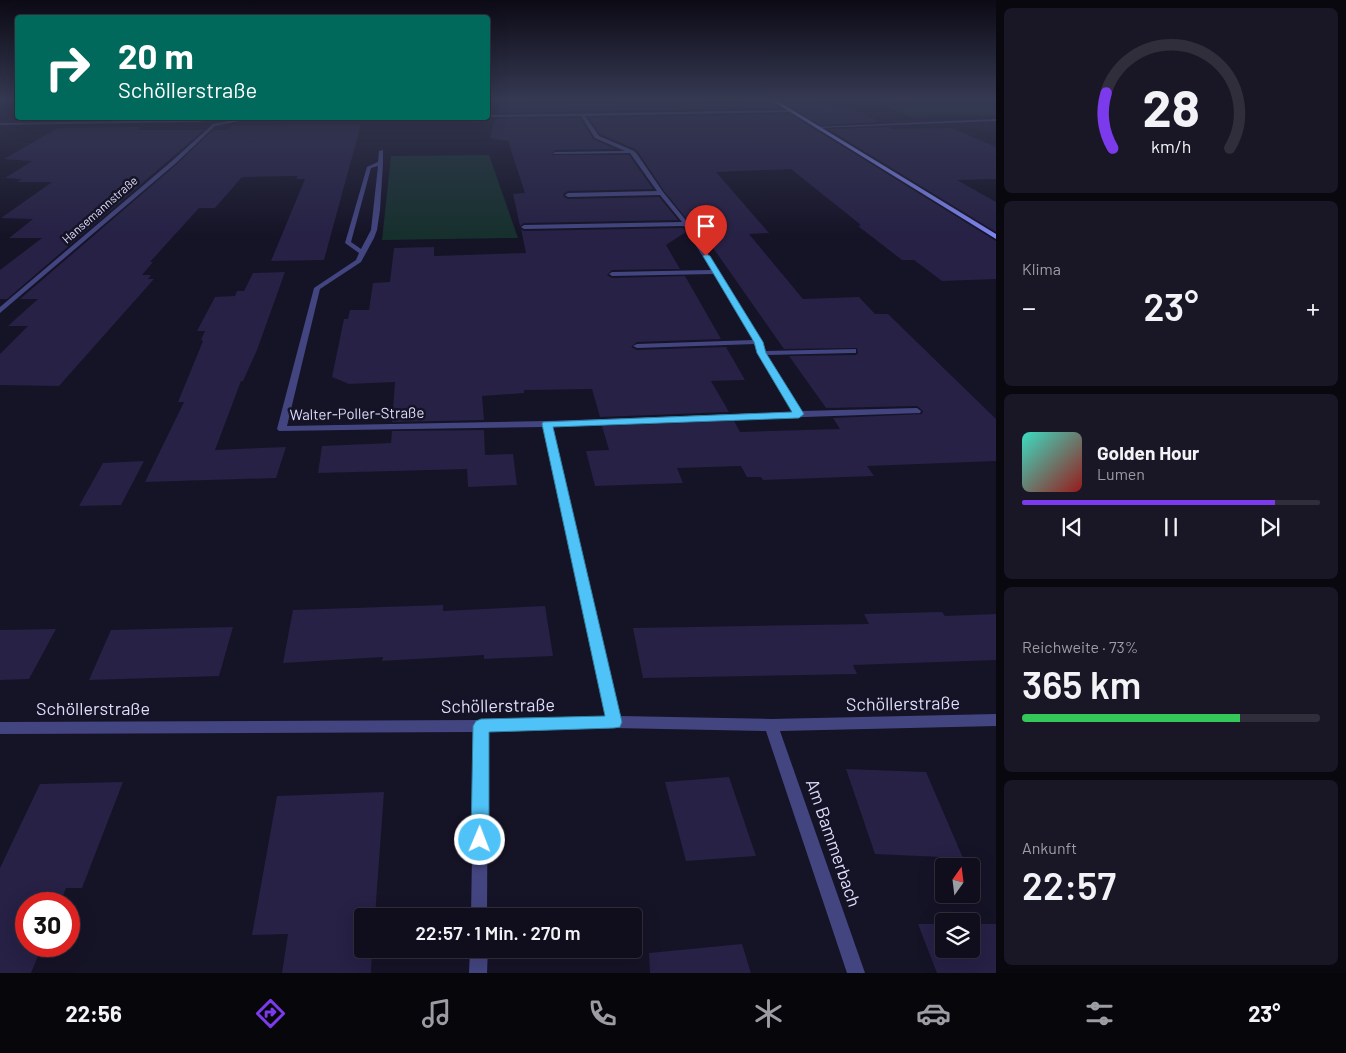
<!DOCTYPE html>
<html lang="de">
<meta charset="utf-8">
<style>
:root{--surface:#100e1c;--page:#191725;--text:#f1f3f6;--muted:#9c9ca3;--line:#302e3b;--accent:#7c3aed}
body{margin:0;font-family:Barlow,sans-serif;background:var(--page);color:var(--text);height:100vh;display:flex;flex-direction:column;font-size:19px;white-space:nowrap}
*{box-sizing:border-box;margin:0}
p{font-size:16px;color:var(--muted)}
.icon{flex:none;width:28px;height:28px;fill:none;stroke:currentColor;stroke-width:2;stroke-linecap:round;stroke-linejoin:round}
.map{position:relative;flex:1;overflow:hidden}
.drawer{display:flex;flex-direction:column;gap:8px;padding:8px;background:#09080f;width:350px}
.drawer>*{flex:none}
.banner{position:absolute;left:15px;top:15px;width:475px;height:105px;border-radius:5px;box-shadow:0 5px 20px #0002,0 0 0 1px var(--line);background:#00695c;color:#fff;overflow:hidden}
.needle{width:32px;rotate:14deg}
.tools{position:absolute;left:935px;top:858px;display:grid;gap:10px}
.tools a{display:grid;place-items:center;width:45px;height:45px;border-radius:5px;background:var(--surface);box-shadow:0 5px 20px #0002,0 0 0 1px var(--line);font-size:25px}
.speed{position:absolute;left:15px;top:892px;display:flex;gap:10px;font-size:25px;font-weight:700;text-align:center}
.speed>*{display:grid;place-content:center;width:65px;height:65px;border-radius:50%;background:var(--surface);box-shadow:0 5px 20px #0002,0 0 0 1px var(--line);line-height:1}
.speed .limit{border:8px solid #d22;background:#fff;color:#111}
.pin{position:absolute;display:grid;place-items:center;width:42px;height:42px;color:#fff;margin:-51px -21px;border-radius:50% 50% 50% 0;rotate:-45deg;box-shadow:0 0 5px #0007}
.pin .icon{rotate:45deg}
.me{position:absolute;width:55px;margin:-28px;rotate:1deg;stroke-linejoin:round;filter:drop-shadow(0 0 4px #0008)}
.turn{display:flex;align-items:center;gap:18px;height:105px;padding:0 20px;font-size:22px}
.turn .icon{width:65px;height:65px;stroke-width:2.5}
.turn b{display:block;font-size:35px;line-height:42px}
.big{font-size:38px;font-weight:600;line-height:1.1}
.drawer .widget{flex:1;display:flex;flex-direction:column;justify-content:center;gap:8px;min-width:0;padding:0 18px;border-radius:8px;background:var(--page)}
.drawer .dial{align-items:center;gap:0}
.dial svg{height:130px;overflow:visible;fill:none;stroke:var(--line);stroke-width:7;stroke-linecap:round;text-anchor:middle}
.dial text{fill:var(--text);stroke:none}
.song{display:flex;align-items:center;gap:15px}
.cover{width:60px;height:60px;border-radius:8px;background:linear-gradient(135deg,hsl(170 70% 55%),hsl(0 70% 35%))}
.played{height:5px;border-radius:2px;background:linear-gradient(90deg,var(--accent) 85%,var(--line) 85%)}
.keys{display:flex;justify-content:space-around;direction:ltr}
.heat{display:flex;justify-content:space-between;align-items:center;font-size:28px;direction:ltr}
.charge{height:8px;border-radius:4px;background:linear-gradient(90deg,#34c759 73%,var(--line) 0)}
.trip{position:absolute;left:354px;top:908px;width:288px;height:50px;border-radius:5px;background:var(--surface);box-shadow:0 5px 20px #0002,0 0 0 1px var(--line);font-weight:600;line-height:50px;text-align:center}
.tabs{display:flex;height:80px;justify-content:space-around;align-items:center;background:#06060b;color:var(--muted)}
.tabs .icon{width:35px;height:35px}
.tabs .current{color:var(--accent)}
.tabs b{font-size:22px;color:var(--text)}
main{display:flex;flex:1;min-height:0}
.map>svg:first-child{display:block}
</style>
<main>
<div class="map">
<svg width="996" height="973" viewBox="0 0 996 973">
<rect width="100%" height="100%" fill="#151326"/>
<!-- green -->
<path fill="#16302d" d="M875 100H996V115L910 117Z
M489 155 518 238 382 240 391 156Z"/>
<!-- building -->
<path fill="#262145" d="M616 100H698L701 104 771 102 781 108 497 113 500 101H529L528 104 618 103Z
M817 101 827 106H848L879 122 820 125 782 102Z
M790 114 996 241V279L942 281 914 260H902L858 226 861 225 791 169 716 172 769 233 749 234 803 299 859 297 875 314H888L996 419V461L867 466 874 476 763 480 761 477H747L741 466 677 468 683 483 595 486 586 451 609 450 602 426 734 421 740 432 840 429 833 418 922 414 923 411 917 406 826 408 789 356 856 355 858 353 857 348 784 349 697 225 693 227 664 191 639 153 635 149 600 134 589 118Z
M580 118 593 139 616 149 555 150 552 155H629L653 189 568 191 563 194 564 197 568 199 659 197 678 220 524 223 520 226 513 194 525 193 508 141 490 138 495 119Z
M361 124 324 260 271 261 305 179H296L298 176 242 177 215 208H199L150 262H153L142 275H151L148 279H154L59 386 0 385V354L28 326H8L38 299H20L177 164 213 130H227L232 125Z
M141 127 137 130H204L7 299H0V270L42 238H9L33 219 1 218 52 182H17L22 179 5 178 32 161 4 159 58 128Z
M888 127 892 129 952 128 996 147V179L957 180 996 202V232L828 129Z
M683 228 686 232 666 245 680 269 612 270 607 275 612 278 685 276 721 339 637 342 631 347 637 350 726 347 745 380 711 381 729 412 600 417 592 389 524 390V393L482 396 484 420 392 422 395 382 349 384 332 377 344 319H348L350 310H369L373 283 390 282 394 248 434 247V256L526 253 521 229 524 231Z
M285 272 257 350 243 381H241L215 450 286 447 276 478 145 482 184 402H178L203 341 201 340 205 331H197L215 297 235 296 237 291H244L253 273Z
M484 430 485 455 513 454 517 485 468 487 467 469 318 473 322 446 391 443 392 431Z
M144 461 121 505 79 506 103 463Z
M443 605V611L545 606 553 656 484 659V655L382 661 383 657 283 663 293 610Z
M942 612 945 616 996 614V660L853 665 857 674 643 678 633 628 869 624 864 614Z
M233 627 219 676 89 680 111 630Z
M56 629 29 679 0 680V630Z
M846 769 926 772 963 858 875 854Z
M729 777 756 856 686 861 665 782Z
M123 782 82 888H66L60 904H26V946H42L31 973H0V868L40 784Z
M384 792 375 916H362V949H372L371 973H282L288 934 252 935 277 796Z
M918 924H944V949H971V924H996V973H937Z
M742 944 751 973H650L649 953Z"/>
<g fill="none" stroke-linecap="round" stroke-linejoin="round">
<!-- street -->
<path fill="#434580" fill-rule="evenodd" d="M793 110 792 112 585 116 599 136 634 151 637 154 663 192 689 224 763 342 765 351 856 349V353H853L767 355 802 411 917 408 921 411 920 413 552 426 620 716 771 719 996 714V726L780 731 865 973H847L766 731 614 728 488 732 487 916H471L474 732 0 734V722L481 720 606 717 543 427 279 431 277 429 314 288 356 260 359 253 345 243 367 167 378 162 379 151 383 150V163L380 210 377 230 374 238 361 262 320 289 287 426 547 421 793 412 758 353 756 344 637 348 633 346 637 344 754 340 714 274 612 276 609 274 612 272 711 270 684 226 524 229 521 227 524 225 682 222 660 195 568 197 565 195 568 193 657 191 630 153 553 154 555 152 625 151 595 138 581 116 488 117V115ZM378 166 371 230 361 249 351 242 371 168Z
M212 118H218L199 122 0 125V123L199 120Z
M326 118H380L239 121 215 126 176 163 0 313V307L172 161 213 124 239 119Z
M996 119V121L817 128 815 127Z
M470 949H488L487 973H469Z"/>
<!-- secondary -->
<path fill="#7e84f0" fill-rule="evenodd" d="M771 100H776L996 234V239Z"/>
</g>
<!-- sky -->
<linearGradient id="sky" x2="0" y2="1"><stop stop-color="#0c0a15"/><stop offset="0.42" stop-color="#353952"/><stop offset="1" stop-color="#353952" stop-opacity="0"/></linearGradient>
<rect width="996" height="236" fill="url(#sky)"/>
<!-- route -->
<path fill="#4fc3f7" stroke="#337fa1" d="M706 254 710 256 763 342 766 353 804 414 799 418 553 427 622 722 620 727 614 728 489 732V840L486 846 480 848 474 846 471 840 473 726 476 721 481 719 605 716 542 424 543 422 792 412 757 353 754 342 703 256Z"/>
<g text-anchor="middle" stroke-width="5" stroke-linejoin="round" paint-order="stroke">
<!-- far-street labels -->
<g font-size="12" fill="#dedcfb" stroke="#151326">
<text transform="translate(100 210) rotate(-41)" y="4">Hansemannstraße</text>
</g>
<!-- street labels -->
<g font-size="15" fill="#dedcfb" stroke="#151326">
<text transform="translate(357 414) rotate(-1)" y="5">Walter-Poller-Straße</text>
</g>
<!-- near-street labels -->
<g font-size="18" fill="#dedcfb" stroke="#151326">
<text transform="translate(903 704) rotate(-1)" y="6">Schöllerstraße</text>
<text transform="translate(498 706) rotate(-1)" y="6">Schöllerstraße</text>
<text x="93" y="715">Schöllerstraße</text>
<text transform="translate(833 843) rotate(71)" y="6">Am Bammerbach</text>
</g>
</g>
</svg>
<div class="tools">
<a><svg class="needle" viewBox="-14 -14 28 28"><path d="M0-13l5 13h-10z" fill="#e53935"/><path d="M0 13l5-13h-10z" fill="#9c9ca3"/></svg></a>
<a><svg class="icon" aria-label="layers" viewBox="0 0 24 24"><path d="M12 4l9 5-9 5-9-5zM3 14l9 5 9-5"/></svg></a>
</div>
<div class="speed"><div class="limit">30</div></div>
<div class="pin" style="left:706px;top:256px;background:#d93025"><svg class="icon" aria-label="arrive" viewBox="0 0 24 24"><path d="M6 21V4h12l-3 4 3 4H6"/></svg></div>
<svg class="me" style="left:480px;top:840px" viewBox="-20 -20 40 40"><circle r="17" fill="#4fc3f7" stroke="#fff" stroke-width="3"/><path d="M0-11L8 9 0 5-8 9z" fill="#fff"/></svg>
<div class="trip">22:57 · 1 Min. · 270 m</div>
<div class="banner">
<div class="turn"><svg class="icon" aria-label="right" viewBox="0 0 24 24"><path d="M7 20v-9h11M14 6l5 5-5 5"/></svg><div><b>20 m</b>Schöllerstraße</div></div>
</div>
</div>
<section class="drawer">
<div class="widget dial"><svg viewBox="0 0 100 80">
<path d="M14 69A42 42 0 1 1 86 69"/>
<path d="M14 69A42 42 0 0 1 10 35" stroke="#7c3aed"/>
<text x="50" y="56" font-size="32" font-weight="700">28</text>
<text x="50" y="72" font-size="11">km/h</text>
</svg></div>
<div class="widget"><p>Klima</p>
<div class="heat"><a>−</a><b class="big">23°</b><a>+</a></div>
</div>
<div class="widget">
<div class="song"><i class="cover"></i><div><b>Golden Hour</b><p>Lumen</p></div></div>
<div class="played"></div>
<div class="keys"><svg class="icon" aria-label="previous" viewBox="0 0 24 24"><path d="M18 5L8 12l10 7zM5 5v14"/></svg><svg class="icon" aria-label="pause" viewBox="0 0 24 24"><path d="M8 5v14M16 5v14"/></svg><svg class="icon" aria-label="next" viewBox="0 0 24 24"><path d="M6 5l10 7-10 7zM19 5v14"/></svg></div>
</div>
<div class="widget"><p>Reichweite · 73%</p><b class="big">365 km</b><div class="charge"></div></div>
<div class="widget"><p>Ankunft</p><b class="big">22:57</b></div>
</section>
</main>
<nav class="tabs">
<b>22:56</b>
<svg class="icon current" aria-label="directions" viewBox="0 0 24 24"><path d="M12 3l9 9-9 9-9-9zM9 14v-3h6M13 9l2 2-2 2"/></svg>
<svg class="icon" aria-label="music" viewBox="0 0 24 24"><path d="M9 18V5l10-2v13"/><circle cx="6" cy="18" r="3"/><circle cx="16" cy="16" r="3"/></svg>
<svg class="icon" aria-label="phone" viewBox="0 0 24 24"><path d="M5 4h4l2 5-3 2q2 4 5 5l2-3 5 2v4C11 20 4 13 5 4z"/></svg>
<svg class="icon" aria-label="climate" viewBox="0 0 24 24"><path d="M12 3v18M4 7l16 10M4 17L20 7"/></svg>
<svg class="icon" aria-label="car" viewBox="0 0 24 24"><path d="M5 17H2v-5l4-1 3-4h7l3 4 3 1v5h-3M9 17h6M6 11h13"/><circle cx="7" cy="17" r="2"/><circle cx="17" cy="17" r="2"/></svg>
<svg class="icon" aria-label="filters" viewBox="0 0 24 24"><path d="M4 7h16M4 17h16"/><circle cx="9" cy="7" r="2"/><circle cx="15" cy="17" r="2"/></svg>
<b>23°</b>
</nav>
